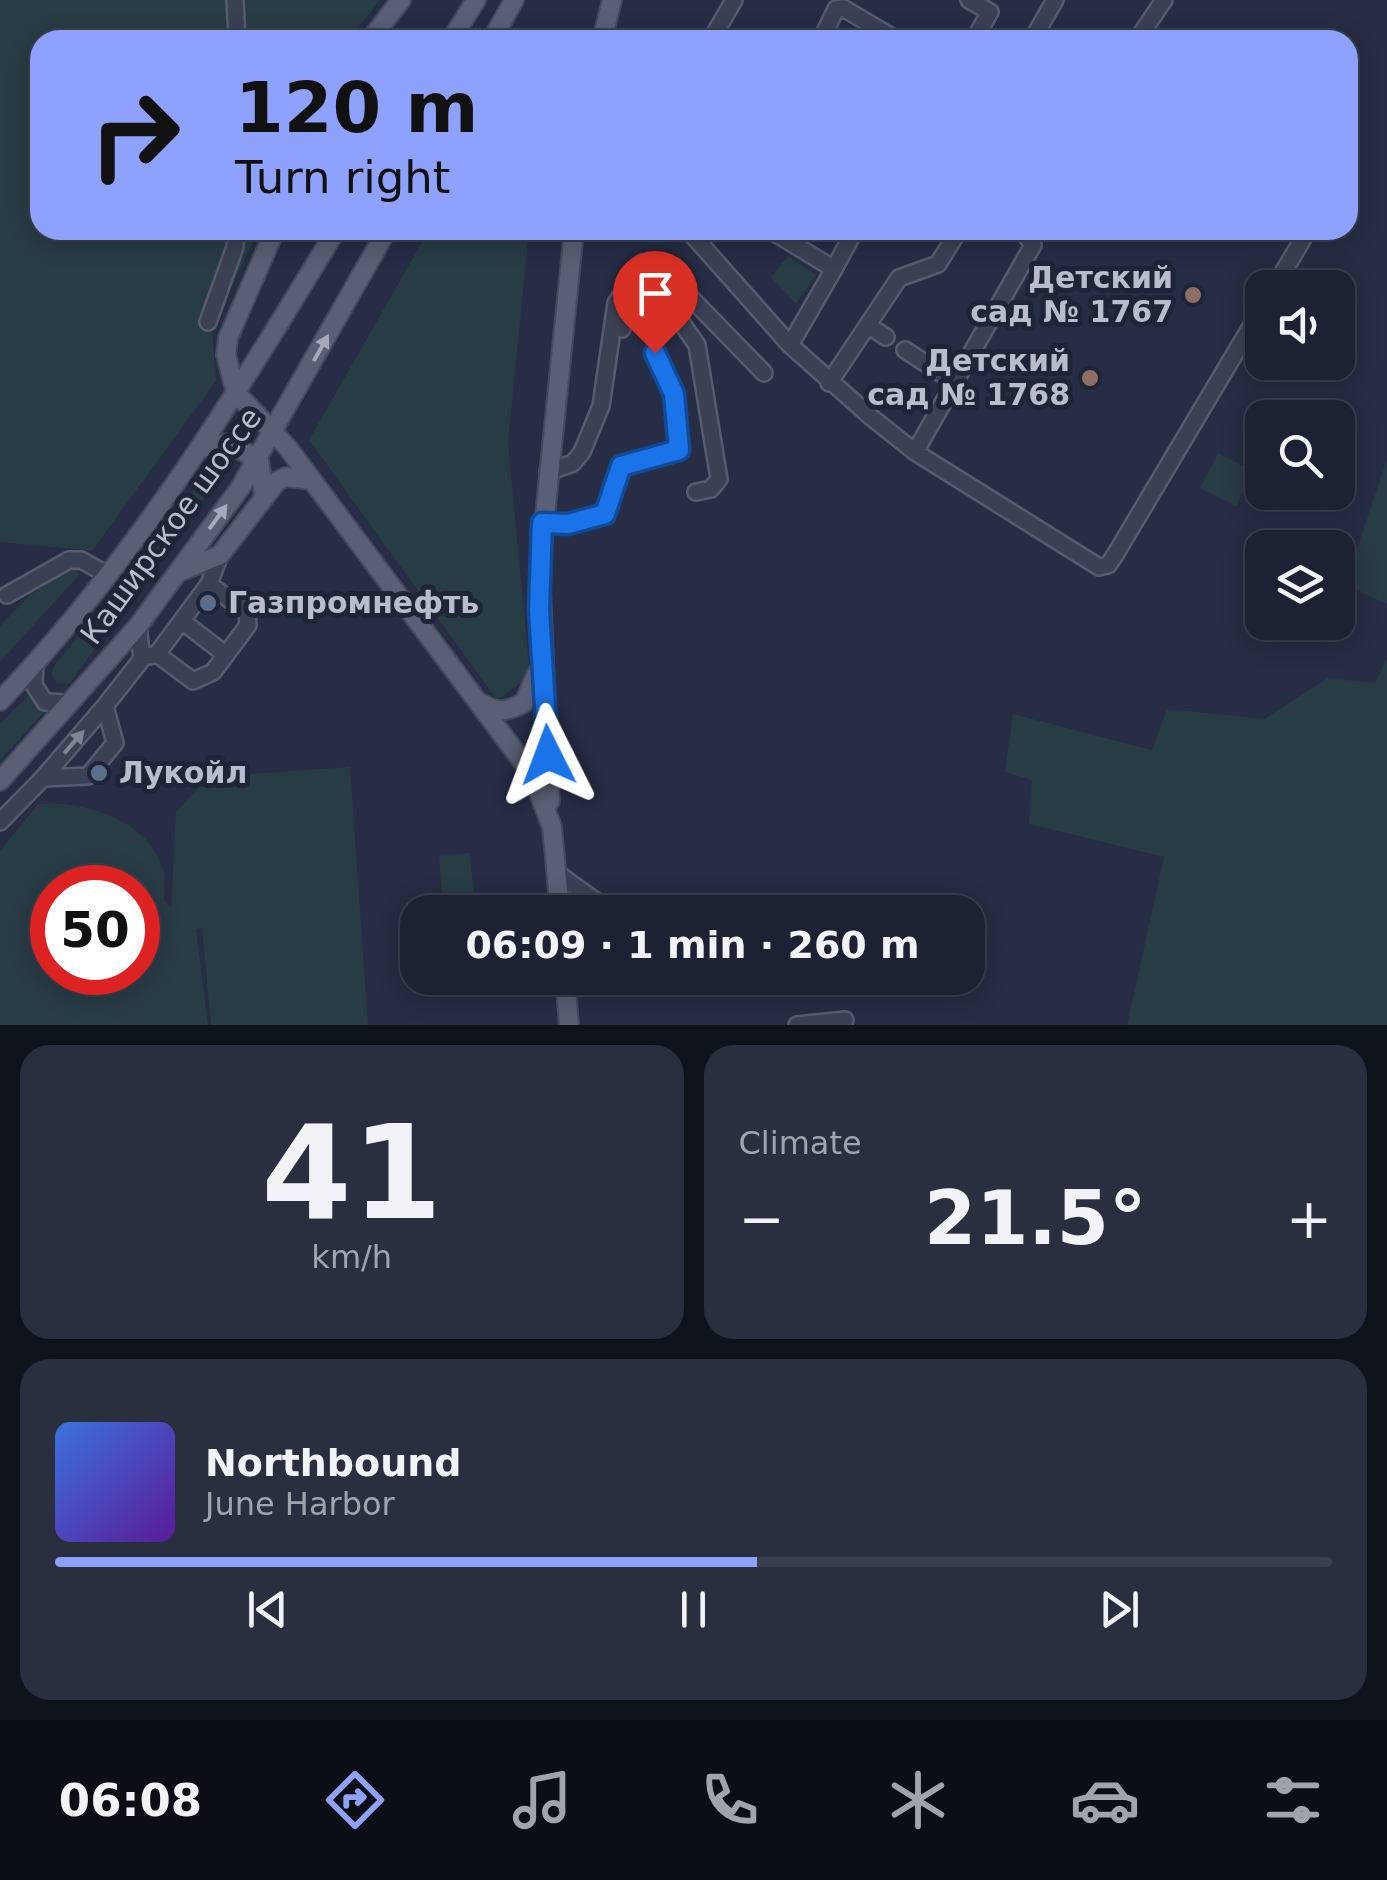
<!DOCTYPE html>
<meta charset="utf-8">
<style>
:root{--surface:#1c2233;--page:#292f3f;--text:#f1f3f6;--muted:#a0a4ac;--line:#3a3f4e;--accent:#8ea2fd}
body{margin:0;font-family:"DejaVu Sans",sans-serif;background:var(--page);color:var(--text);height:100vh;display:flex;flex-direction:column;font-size:38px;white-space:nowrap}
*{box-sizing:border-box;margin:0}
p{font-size:32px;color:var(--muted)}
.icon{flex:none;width:55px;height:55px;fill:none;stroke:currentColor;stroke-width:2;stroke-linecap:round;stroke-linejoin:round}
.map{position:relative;height:1025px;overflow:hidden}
.sheet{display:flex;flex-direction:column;gap:20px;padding:20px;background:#0f131c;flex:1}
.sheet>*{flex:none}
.top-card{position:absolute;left:30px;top:30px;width:1328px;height:210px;border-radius:30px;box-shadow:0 5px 25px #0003,0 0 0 2px var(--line);background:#8ea2fd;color:#111;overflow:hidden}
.fabs{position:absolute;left:1245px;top:270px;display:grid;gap:20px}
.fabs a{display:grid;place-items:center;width:110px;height:110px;border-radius:20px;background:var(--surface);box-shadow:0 5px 25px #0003,0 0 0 2px var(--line);font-size:50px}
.speed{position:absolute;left:30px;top:865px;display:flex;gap:20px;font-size:50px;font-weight:700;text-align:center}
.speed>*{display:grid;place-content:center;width:130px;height:130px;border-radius:50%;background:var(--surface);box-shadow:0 5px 25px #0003,0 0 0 2px var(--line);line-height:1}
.speed .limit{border:15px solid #d22;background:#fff;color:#111}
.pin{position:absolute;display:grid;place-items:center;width:85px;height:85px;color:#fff;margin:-102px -42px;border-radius:50% 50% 50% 0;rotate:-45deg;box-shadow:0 0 10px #0007}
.pin .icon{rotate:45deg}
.me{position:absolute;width:110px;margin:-55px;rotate:357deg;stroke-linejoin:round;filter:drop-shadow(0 0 8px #0008)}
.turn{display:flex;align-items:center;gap:35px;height:210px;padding:0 40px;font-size:45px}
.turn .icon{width:130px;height:130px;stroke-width:2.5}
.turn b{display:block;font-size:70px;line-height:85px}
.big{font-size:75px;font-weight:800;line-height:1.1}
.sheet .widget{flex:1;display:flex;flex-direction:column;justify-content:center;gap:15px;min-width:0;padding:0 35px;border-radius:30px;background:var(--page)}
.sheet .dial{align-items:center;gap:0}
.dial b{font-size:130px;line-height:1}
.song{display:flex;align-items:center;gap:30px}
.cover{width:120px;height:120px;border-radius:15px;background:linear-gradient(135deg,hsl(220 70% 55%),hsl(270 70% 35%))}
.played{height:10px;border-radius:5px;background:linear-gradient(90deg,var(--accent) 55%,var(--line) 55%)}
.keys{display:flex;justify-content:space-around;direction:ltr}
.heat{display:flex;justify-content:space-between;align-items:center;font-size:55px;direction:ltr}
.sheet .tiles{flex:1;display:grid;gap:20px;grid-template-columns:1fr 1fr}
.widget:last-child{grid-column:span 2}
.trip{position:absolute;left:400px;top:895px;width:585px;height:100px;border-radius:30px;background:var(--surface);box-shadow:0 5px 25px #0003,0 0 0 2px var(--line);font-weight:800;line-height:100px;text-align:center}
.menu{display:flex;height:160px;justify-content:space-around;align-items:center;background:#0b0e14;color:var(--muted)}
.menu .icon{width:70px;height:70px}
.menu .current{color:var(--accent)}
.menu b{font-size:45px;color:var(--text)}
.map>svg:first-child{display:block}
</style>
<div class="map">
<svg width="1387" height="1025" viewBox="0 0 1387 1025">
<rect width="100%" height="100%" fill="#262d44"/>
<!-- green -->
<path fill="#283c45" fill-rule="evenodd" d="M0 0H380L349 40H40V230H258L212 330 216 381 92 551 0 542Z
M429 230H529L508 443 530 676 497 700 309 440Z
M788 256 816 275 796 304 771 277Z
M1218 453 1253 471 1236 506 1200 488Z
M219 459 230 463 70 683 57 684 51 674 55 665Z
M1387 459V604L1351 588 1350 570Z
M76 565 79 575 0 662V626L30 595Z
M1387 658V1025H1127L1164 857 1029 824 1032 780 1005 772 1013 714 1152 750 1167 709 1264 719 1328 678 1375 683Z
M28 696 45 711 0 760V724Z
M350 767 368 1025H211L202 928 196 929 208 1025H0V851L38 804C84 800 149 820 163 869 166 878 164 891 164 901L171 908 176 812 208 777ZM52 888H138V972H52Z
M470 853 475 912H443L439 855Z"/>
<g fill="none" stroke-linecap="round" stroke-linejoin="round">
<!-- minor casing -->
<g stroke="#565b6e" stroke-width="20">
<path id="minor" d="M235 0 237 40
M969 0 990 12 974 40
M711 40 734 0
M821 40 836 9 843 8 897 40
M1032 40 1055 0
M1137 40 1164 0
M688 230 790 345 871 417 915 452 1099 567 1108 565 1115 555 1262 308
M770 230 834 269 855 230
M1274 288 1308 230
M208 322 235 247 236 230
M869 326 886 337
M622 329 628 308 649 302 683 325 697 345 719 479 711 489 696 492
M790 345 834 269
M905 350 956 383
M829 383 899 278 938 264 959 230
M915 452 1033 245 1022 230
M548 472 573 463 582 452 601 406 616 303 642 263 656 262 764 373
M542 523H567L605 514 621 466 679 450 674 395 655 353
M7 595 69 560H81L108 575
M182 621 226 655
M157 654 193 681 213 672 248 625 247 613 209 584
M150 656 157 654 209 584 220 555
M35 662 34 685 45 702 71 703
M43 778 105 706
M0 822 43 778 88 776 115 743 105 706 142 659 138 626
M557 873 600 904 638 912
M797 1025 845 1020"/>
</g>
<!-- major casing -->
<g stroke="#44495d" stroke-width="22">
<path id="major" d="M370 40 401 0
M451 40 476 0
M492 40 514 0
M602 40 612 0
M275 230 228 338 226 355 236 393 288 448 531 773 552 827 560 912
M202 448 228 443 259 460 264 496
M179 572 220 555 277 481 286 477 312 480
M0 701C135 560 236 396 336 230
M483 704C499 714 507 711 524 703L537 673
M0 781 138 626 240 488 387 230
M550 801 540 565 574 230
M565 978 569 1025"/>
</g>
<!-- minor -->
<use href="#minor" stroke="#3b4054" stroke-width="15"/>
<!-- major -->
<use href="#major" stroke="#595f74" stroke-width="18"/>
</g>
<!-- one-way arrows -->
<defs><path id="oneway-solid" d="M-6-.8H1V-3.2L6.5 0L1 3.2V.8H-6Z" transform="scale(2.5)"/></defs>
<g fill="#a5a9bb">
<use href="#oneway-solid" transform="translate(321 348) rotate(-61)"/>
<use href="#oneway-solid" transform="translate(218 517) rotate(-54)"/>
</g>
<use fill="#808497" href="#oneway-solid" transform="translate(74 742) rotate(-49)"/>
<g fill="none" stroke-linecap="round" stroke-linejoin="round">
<!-- route casing -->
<g stroke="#114b97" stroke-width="25">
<path id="route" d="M548 755 539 610 542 523 568 524 605 514 621 466 679 450 674 394 655 353"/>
</g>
<!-- route -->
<use href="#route" stroke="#1a73e8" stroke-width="18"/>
</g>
<!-- markers -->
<g fill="#8d6e63" stroke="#1f2539" stroke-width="4">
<circle cx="1193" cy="295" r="10"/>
<circle cx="1090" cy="378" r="10"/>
</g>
<g fill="#5c6f8a" stroke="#1f2539" stroke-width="4">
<circle cx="208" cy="603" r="10"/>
<circle cx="99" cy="773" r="10"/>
</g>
<g text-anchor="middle" stroke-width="10" stroke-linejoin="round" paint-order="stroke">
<!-- poi labels -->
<g font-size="30" font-weight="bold" fill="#b8bccd" stroke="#1f2539" text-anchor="end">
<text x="1173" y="288">Детский<tspan x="1173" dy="34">сад № 1767</tspan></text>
<text x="1070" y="371">Детский<tspan x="1070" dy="34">сад № 1768</tspan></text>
<text x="228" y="613" text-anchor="start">Газпромнефть</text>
<text x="119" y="783" text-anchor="start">Лукойл</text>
</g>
<!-- street labels -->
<g font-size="30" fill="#b8bccd" stroke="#1f2539">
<text transform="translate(171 526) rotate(-54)" y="10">Каширское шоссе</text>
</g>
</g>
</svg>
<div class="fabs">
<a><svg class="icon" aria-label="sound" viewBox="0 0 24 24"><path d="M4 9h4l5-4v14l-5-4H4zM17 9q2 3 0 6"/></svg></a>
<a><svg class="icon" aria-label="search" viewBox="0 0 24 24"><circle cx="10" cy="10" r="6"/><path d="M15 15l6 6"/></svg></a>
<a><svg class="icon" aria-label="layers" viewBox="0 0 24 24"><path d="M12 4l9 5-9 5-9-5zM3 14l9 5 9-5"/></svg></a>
</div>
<div class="speed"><div class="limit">50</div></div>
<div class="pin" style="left:655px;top:353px;background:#d93025"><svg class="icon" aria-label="arrive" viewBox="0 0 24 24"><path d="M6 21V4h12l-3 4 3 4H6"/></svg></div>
<svg class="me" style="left:548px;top:755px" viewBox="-20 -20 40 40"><path d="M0-17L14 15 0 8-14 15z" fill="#1a73e8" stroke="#fff" stroke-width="4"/></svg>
<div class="trip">06:09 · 1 min · 260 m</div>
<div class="top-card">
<div class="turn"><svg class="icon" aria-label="right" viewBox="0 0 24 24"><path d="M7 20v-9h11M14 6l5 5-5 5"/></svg><div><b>120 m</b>Turn right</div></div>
</div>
</div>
<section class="sheet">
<div class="tiles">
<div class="widget dial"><b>41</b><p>km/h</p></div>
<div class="widget"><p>Climate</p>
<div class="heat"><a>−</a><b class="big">21.5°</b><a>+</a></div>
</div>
<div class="widget">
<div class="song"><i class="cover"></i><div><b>Northbound</b><p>June Harbor</p></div></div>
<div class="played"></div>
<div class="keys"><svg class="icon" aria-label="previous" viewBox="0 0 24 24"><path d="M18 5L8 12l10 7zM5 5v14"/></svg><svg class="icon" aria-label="pause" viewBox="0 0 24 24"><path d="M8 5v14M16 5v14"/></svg><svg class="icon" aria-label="next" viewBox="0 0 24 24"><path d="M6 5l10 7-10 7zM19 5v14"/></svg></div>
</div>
</div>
</section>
<nav class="menu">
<b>06:08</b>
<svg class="icon current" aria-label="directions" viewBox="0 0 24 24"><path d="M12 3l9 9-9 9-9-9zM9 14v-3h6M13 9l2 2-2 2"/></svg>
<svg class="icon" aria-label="music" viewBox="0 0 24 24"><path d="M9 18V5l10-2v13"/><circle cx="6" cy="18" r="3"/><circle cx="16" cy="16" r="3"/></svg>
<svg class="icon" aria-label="phone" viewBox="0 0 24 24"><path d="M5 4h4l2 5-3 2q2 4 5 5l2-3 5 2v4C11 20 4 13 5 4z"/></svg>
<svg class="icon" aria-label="climate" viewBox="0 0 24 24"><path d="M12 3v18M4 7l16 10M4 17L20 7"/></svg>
<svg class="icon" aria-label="car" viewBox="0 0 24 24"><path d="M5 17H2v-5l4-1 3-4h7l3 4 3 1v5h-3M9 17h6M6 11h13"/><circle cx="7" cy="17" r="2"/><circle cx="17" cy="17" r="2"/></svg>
<svg class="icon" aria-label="filters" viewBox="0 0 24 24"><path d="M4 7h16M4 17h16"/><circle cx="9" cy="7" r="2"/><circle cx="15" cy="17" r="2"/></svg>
</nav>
